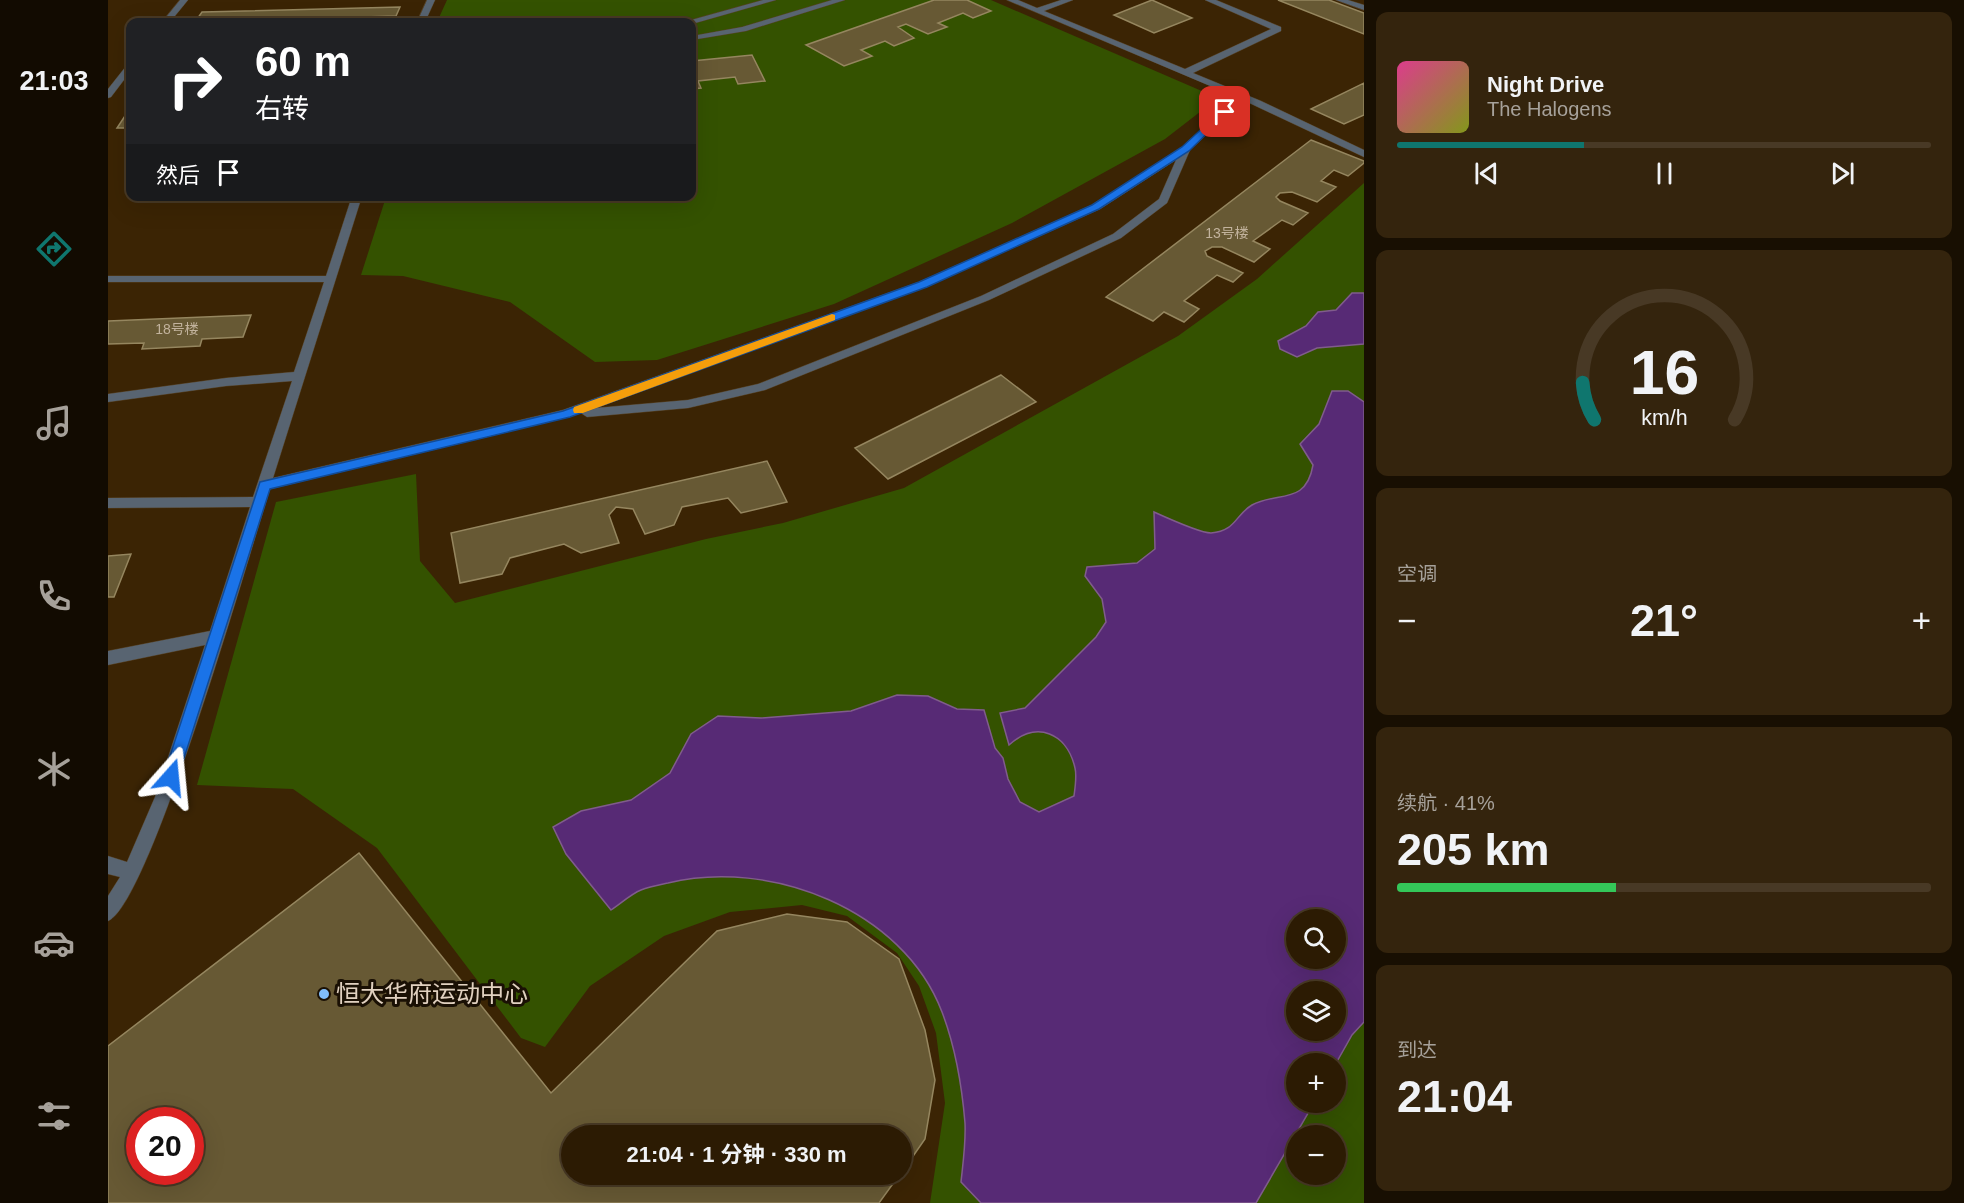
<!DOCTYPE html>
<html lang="zh">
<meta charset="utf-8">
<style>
:root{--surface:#2c1b03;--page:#34240d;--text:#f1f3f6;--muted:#a6a19a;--line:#483925;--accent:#0f766e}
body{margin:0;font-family:Arial,"Noto Sans SC",sans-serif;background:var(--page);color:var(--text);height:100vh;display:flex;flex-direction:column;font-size:22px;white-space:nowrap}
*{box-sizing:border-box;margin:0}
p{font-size:20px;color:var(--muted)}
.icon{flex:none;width:33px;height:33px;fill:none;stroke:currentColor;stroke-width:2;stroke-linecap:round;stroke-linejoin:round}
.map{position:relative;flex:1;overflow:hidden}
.sheet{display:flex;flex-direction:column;gap:12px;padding:12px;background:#180f02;width:600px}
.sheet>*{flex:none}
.top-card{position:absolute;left:18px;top:18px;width:570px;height:183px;border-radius:12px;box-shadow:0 6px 24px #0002,0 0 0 2px var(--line);background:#202124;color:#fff;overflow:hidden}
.buttons{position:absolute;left:1178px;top:909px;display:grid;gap:12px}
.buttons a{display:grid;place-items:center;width:60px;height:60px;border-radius:50%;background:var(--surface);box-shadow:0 6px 24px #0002,0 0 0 2px var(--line);font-size:30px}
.speed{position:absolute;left:18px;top:1107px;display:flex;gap:12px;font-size:30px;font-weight:700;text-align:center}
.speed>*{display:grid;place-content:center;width:78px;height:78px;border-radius:50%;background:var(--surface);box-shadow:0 6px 24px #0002,0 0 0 2px var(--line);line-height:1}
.speed .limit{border:9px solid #d22;background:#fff;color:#111}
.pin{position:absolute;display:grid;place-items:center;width:51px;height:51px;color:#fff;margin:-26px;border-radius:12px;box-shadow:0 3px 9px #0006}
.me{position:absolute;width:66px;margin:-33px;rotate:18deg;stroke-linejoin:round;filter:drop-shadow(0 0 4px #0008)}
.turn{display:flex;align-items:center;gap:21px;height:126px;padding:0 30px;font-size:27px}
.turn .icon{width:78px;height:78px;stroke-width:2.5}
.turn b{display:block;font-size:42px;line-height:51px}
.then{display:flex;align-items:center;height:57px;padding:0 30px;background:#0003;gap:12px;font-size:22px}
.big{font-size:45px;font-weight:700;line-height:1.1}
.sheet .card{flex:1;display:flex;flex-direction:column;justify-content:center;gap:9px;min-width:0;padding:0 21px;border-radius:12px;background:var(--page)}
.sheet .dial{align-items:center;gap:0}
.dial svg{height:156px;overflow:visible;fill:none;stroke:var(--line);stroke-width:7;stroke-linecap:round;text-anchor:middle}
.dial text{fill:var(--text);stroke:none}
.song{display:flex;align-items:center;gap:18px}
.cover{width:72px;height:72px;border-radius:9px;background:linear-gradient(135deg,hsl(330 70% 55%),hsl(70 70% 35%))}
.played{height:6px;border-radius:3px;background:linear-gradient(90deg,var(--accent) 35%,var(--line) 35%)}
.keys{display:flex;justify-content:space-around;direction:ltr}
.heat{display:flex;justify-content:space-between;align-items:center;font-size:33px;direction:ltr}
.charge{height:9px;border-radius:4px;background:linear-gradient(90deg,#34c759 41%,var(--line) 0)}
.trip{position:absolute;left:453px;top:1125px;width:351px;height:60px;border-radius:30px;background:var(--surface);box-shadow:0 6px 24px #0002,0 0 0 2px var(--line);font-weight:700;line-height:60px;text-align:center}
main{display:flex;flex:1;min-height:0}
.dock{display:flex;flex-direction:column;width:108px;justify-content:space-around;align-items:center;background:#120b01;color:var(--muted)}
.dock .icon{width:42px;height:42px}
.dock .on{color:var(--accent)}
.dock b{font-size:27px;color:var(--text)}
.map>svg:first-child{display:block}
</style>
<main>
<nav class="dock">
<b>21:03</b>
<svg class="icon on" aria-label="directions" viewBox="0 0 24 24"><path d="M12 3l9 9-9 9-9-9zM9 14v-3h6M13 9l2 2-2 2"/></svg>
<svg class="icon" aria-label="music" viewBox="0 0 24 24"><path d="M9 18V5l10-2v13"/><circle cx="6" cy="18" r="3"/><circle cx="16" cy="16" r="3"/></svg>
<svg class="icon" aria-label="phone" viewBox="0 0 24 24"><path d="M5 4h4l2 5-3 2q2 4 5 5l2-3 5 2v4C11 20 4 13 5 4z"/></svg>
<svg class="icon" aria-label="climate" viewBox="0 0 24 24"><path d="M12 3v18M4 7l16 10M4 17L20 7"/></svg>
<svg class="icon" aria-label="car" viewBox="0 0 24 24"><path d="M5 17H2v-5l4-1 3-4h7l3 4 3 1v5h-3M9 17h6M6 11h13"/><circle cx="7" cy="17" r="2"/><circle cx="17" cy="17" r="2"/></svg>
<svg class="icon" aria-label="filters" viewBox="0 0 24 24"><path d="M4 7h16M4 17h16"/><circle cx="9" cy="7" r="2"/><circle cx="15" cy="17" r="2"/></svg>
</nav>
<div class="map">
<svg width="1256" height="1203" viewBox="0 0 1256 1203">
<rect width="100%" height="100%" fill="#3b2404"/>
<!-- green -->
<path fill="#345200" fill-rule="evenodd" d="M339 0H883L1110 98 1057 139 904 223 726 304 549 360 487 362 402 302 295 276 253 275 278 197 584 196V22H329Z
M1256 183V1203H822L837 1103 828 1033 811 986 789 953 739 916 694 905 622 912 556 936 482 986 437 1047 413 1038 269 848 185 789 89 785 168 502 308 474 312 561 347 603 598 539 675 523 796 488 1070 336 1149 279ZM1188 920H1227V958H1188ZM1188 992H1227V1030H1188ZM1188 1064H1227V1102H1188ZM1188 1136H1227V1174H1188Z"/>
<!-- water -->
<path fill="#572a75" stroke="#805c8c" stroke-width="1.5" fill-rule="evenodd" d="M1244 293H1256V344L1209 348 1189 357 1172 349 1170 341 1198 326 1210 312 1228 310Z
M1224 391H1240L1256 402V1022L1244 1035 1227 1065 1188 1064V1102L1206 1103 1148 1203H873L853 1182C855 1163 858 1142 857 1123 854 1087 847 1046 834 1012 795 909 661 858 560 883 551 885 541 887 533 890 523 894 512 904 503 910L458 854 445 827 473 811 523 800 562 773 583 734 610 716 653 718 743 711 789 695 820 696 849 709 876 710 887 748 895 758 900 779 912 802 931 812 966 796C967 788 969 776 967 768 959 733 929 720 901 745L892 713 917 708 988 637 998 622 994 599 977 576 979 567 1029 563 1047 549 1046 512C1057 517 1093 533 1103 533 1128 531 1127 515 1144 505 1169 491 1198 506 1205 465L1192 444 1211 424ZM1188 920H1227V958H1188ZM1188 992H1227V1030H1188Z"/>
<!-- building -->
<path fill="#675934" stroke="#95865f" stroke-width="1.5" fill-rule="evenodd" d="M826 0H859L883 11 865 18 855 13 830 23 839 27 820 34 798 24 790 27 806 38 786 46 777 41 753 50 764 56 736 66 698 45Z
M1044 0 1084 18 1046 33 1006 15Z
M1170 0H1221L1256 13V34Z
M292 7 288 16 255 17 254 21 214 22 216 17 162 18 160 22H87L94 12Z
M644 55 657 81 630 84 627 77 590 81 593 88 584 89V61Z
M1256 83V115L1236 124 1203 109Z
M22 112V128H9L19 113Z
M1203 140 1256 161V163L1240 176 1226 170 1213 181 1228 187 1209 202 1184 192 1172 193 1168 197 1172 201 1200 213 1185 225 1174 220 1145 241 1162 249 1146 262 1114 247H1104L1097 251 1099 256 1135 273 1125 282 1109 275 1076 301 1091 309 1076 322 1056 312 1045 321 998 297Z
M143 315 135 337 94 339 92 346 34 349 36 343 0 344V321Z
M893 375 928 402 780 479 747 448Z
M659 461 679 502 633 513 620 498 574 507 566 525 537 534 525 509 508 507 501 515 511 543 473 553 456 544 402 558 394 574 352 583 343 533Z
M23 554 6 597H0V556Z
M251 853 443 1093 609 931 679 914 739 922 791 959 817 1030 827 1080 817 1139 794 1172V1136H464V1174H792L771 1203H0V1046ZM32 1120H82V1172H32Z"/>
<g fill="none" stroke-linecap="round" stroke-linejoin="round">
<!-- service casing -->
<g stroke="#564022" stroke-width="1">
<path id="service" d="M72 0H80L62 22H54Z
M319 0H327L317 22H309Z
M655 0H668L584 24 576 22Z
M724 0H737L638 31 584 40V36L634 27Z
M899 0H910L929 8 953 0H965L936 11 1077 69 1163 29 1097 0H1108L1173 27V31L1085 73 1153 101 1256 150V157L1135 100 1082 150 1059 203 1013 238 881 300 657 390 580 408 479 417 473 413 162 489C142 551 42 904 0 921V896L12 877 0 874V856L19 862 47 797 97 645 0 665V651L102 631 142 507 0 508V498L145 497 184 381 118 386 0 402V394L118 378 186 372 216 282H0V276H218L244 196H254L165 478 455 410 811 282 984 205 1075 147 1128 97ZM1068 160 1051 199 1005 234 873 296 650 384 580 400 488 408 819 286 992 209Z
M1228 0H1240L1256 5V10Z
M22 64V72L3 97 0 98V89L19 65Z"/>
</g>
<!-- service -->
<use href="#service" fill="#586471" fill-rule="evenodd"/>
</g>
<!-- route -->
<path fill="#1a73e8" stroke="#114b97" stroke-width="1.5" d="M1114 110 1121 112 1081 151 991 209 819 287 462 417 162 489 70 777 68 782 63 784 57 782 55 777 152 482 455 411 811 282 984 205 1074 147Z"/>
<!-- slow -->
<path fill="#f59e0b" d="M724 314 727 315V320L475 413H466L465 410 466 407Z"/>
<!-- markers -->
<circle fill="#80bdfa" stroke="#1a1004" stroke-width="2" cx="216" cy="994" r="6"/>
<g text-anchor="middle" stroke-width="6" stroke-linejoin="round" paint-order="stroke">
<!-- far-number labels -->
<g font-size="14" fill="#c2b39d">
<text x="1119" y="238">13号楼</text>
<text x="69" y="334">18号楼</text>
</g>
<!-- near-poi labels -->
<g font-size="24" fill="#e1d1c0" stroke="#1a1004" text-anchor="start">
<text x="228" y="1002">恒大华府运动中心</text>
</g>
</g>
</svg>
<div class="buttons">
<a><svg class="icon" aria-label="search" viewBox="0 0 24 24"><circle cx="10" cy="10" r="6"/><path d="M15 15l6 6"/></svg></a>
<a><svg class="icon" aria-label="layers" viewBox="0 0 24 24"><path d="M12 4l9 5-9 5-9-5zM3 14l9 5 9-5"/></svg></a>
<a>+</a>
<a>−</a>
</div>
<div class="speed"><div class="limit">20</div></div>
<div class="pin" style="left:1117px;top:112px;background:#d93025"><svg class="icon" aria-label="arrive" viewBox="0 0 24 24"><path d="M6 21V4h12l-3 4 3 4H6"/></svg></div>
<svg class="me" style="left:63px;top:777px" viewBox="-20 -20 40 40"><path d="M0-17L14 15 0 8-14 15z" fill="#1a73e8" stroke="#fff" stroke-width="4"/></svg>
<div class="trip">21:04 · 1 分钟 · 330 m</div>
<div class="top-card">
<div class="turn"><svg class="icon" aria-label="right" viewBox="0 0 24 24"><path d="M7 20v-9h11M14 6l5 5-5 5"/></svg><div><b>60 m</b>右转</div></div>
<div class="then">然后<svg class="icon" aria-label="arrive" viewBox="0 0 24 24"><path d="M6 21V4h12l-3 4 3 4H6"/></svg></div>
</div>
</div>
<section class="sheet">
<div class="card">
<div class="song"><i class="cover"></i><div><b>Night Drive</b><p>The Halogens</p></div></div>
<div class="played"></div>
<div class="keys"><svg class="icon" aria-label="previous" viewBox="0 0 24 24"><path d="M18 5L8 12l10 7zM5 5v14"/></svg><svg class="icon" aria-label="pause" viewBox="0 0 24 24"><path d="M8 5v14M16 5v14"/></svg><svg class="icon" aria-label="next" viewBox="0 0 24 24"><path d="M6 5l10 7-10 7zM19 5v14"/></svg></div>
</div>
<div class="card dial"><svg viewBox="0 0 100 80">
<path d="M14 69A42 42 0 1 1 86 69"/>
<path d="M14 69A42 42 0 0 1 8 50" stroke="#0f766e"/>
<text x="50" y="56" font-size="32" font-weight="700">16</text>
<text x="50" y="72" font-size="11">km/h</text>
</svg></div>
<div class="card"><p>空调</p>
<div class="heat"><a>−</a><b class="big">21°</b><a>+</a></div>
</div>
<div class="card"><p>续航 · 41%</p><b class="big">205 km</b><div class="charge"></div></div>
<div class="card"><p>到达</p><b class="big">21:04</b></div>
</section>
</main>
